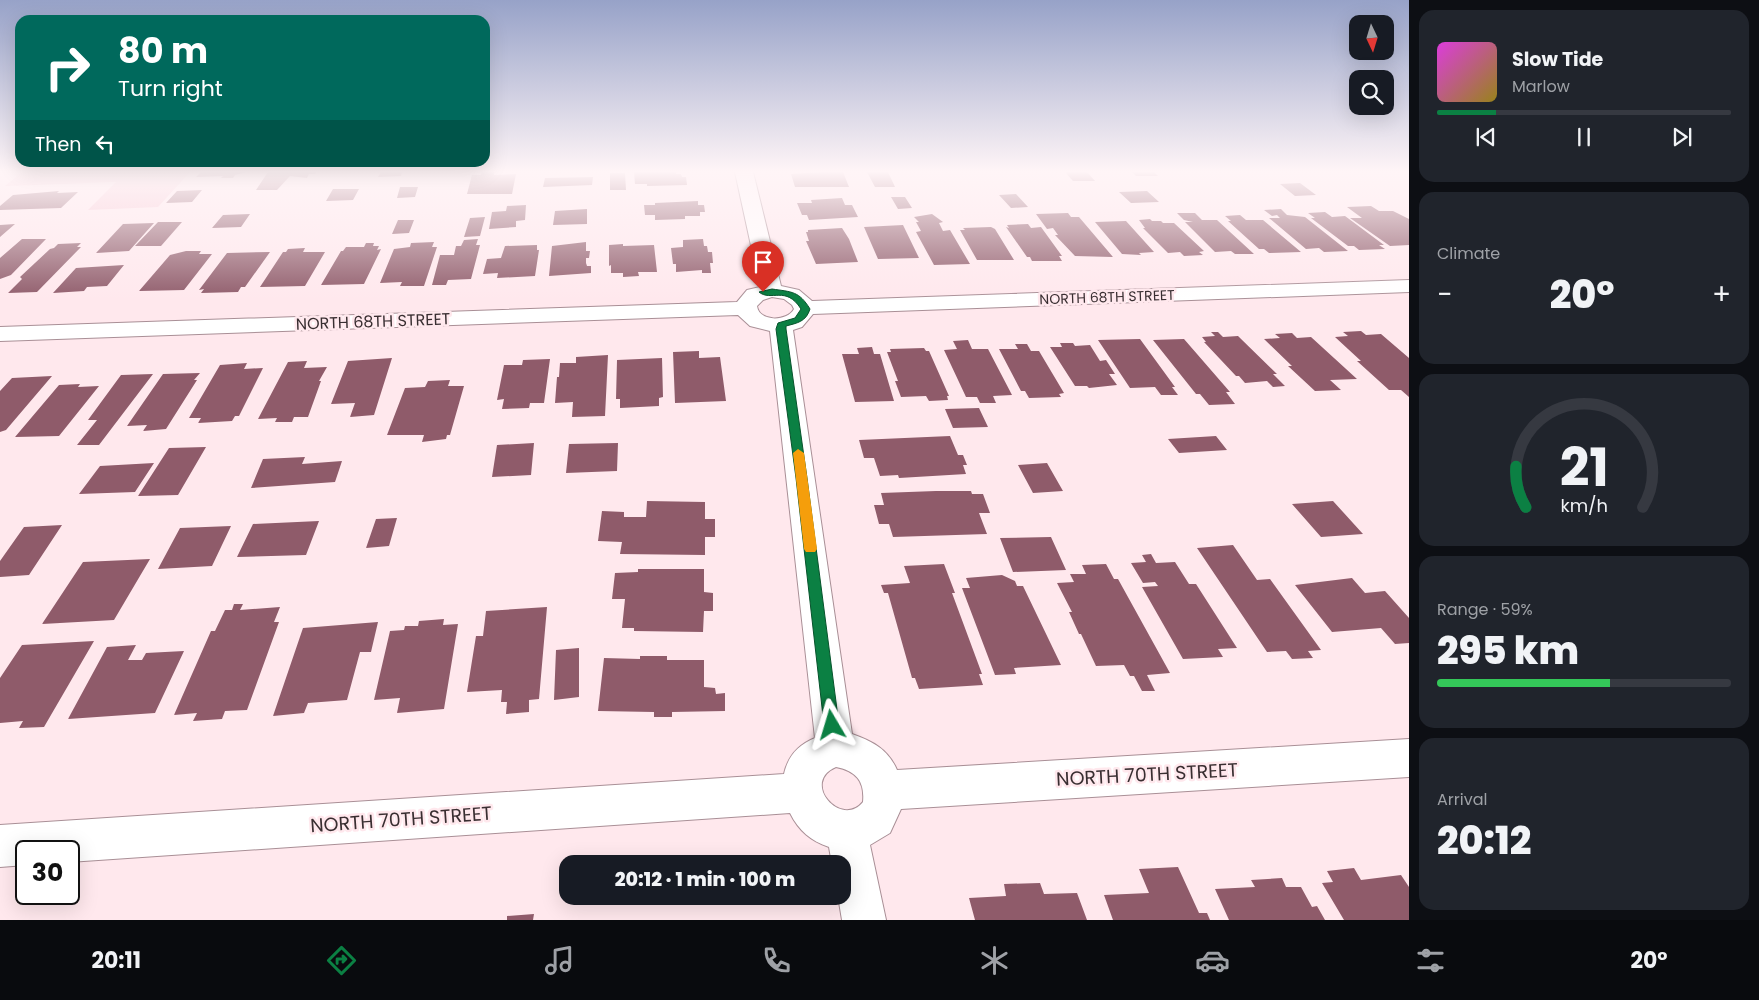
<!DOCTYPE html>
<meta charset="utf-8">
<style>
:root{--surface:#171b24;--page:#20242c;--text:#f1f3f6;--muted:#9ea1a6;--line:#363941;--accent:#0b8043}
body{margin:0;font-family:Poppins,sans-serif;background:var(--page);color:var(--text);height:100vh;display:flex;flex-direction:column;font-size:19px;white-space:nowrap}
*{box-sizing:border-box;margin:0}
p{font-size:16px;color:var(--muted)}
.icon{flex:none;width:28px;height:28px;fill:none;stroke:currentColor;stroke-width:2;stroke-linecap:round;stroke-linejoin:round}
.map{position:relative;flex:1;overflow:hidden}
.details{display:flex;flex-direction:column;gap:10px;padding:10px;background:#0d0f14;width:350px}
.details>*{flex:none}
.hud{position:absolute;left:15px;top:15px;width:475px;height:152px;border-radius:15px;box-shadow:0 5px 20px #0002;background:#00695c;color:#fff;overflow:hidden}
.needle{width:32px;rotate:176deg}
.controls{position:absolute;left:1349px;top:15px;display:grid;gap:10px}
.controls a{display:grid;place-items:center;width:45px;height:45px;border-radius:10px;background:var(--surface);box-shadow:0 5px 20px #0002;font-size:25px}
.speed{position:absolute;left:15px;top:840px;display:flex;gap:10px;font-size:25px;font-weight:700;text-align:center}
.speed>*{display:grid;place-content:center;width:65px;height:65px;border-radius:50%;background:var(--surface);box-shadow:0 5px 20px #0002;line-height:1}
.speed .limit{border:2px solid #111;border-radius:8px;background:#fff;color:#111}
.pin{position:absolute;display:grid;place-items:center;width:42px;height:42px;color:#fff;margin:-51px -21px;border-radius:50% 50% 50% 0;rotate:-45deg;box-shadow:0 0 5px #0007}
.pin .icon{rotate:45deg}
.me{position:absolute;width:55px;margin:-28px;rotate:353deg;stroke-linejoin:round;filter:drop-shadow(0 0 4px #0008)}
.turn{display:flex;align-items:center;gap:18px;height:105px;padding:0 20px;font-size:22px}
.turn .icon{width:65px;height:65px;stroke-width:2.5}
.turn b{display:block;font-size:35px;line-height:42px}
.then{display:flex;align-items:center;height:48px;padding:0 20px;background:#0003;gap:10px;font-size:19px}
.big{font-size:38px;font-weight:800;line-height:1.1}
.details .tile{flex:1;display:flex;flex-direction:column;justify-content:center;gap:8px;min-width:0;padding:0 18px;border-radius:15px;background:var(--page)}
.details .dial{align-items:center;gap:0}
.dial svg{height:130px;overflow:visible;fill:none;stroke:var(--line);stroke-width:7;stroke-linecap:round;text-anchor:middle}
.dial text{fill:var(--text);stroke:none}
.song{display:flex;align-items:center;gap:15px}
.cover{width:60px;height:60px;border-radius:8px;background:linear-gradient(135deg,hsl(300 70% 55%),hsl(50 70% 35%))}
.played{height:5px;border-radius:2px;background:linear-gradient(90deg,var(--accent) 20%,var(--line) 20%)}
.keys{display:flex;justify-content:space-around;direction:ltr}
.heat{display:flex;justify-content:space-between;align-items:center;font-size:28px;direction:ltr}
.charge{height:8px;border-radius:4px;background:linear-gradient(90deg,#34c759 59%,var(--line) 0)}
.trip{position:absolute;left:559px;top:855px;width:292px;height:50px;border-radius:15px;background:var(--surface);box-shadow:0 5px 20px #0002;font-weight:800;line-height:50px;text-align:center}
.dock{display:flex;height:80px;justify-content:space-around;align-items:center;background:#090b0e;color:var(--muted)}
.dock .icon{width:35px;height:35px}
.dock .current{color:var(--accent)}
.dock b{font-size:22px;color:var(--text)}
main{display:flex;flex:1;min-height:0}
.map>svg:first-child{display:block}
</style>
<main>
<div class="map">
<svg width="1409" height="920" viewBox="0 0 1409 920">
<rect width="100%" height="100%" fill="#ffe8ed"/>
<!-- green -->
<path fill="#f6c6d3" d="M22 172H190L158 207 88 210 116 182 5 186Z"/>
<!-- building -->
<path fill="#8f5b6a" d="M201 172H247L235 175 233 178H221L223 176 196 177Z
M268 172H316L315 174H309L307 178 290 176 277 190H256Z
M381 172H402L401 176 378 177Z
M482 172H494V175L516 174 512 194H467L472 175H481Z
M634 172H676V174H681L682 177H686L687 185 647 186V184H635Z
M821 172H843L849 187H795L791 174Z
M867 172H888L895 187H875Z
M1065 172H1087L1095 181H1073Z
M1132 172H1154L1158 176H1136Z
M610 173H625L626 190H610Z
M593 177 592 185 543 187 545 178Z
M1300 183 1316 195 1295 196 1280 184Z
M400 187H418L415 197 397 198Z
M333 189H359L353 200 326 201Z
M202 190 192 202 166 203 177 191Z
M59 191 57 193 78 192 61 208 0 210V206L13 195Z
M1147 191 1159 202 1131 203 1119 192Z
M1016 194 1028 207 1011 208 999 195Z
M891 197H905L912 208 898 209Z
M842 198 845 205H852L858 217 809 220 807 215H802L797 203H812L811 200Z
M698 201V205H704L705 212H700V216H685V219L655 220V215H645L644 205H655V203Z
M526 205 525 220 516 221V227L489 229 492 212 506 211 507 206Z
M1371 206 1379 211H1393L1409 219V245L1390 246 1350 218H1362L1347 207Z
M587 209V224L553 225 555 211Z
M1281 209 1287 215 1305 217 1348 251 1324 252 1319 248 1306 249 1269 218H1280L1277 215 1272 216 1264 210Z
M1325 212 1332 217 1345 216 1384 245H1379L1385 249 1359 250 1354 246H1348L1311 218H1315L1308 213Z
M1068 213 1071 217H1079L1113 257 1075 256 1055 235H1058L1053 228 1047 229 1036 214Z
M1177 213H1195L1202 220H1217L1254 254H1235L1231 251 1215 252 1185 222H1193L1184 220Z
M250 214 241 227 212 228 223 215Z
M932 214 943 222 939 223 943 231 950 230 970 264 934 265 916 232 921 231 916 222H919L914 217Z
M1240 215 1246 220H1263L1301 252 1269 253 1264 249H1259L1228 221H1231L1225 216Z
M485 217 480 236 464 237 470 218Z
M1150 219 1152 221H1161L1163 223H1174L1204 251 1199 252 1203 255 1184 256 1180 252 1168 253 1143 228H1145L1139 220Z
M398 220H414L409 233 392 234Z
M1126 221 1154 252 1139 253 1141 255 1122 254 1095 222Z
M158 222H182L161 246H135Z
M154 223 129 251 96 253 123 224Z
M15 224 0 237V225Z
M1028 224 1031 228 1041 227 1062 256H1059L1062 261H1032L1030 257H1027L1006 227 1009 228 1007 225Z
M903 225 919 258 878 259 864 227Z
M991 227 995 229 1014 260H977L960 230H965L963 228Z
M842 228 849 239 858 262 816 264 806 241H809L806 232H808V230Z
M22 239H46L11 275 0 279V258Z
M478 239 476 245H480L471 279 448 280 446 285H432L440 255H454L456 246H461L464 240Z
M703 239 704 246H707L708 252H712L713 263H710L711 273H702V270L676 272V264H673L671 248 683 247V240Z
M434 242 432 247H437L424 286H400L402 282 380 283 394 249 410 247 411 243Z
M586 242V251H590L589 258H586V263L587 266H591V273L549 276 552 246Z
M81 243 77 247H81L37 292 8 293 22 279 20 277 50 249 54 248 58 244Z
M366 243H374L373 246H379L377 250 381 249 364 284 321 285 341 251H343L346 247H364Z
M623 244V246L654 245 657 272H638L639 276 623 277V273H611V265L609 266V245Z
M537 245V250H539L535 276 497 278 498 273 483 274 487 259 501 258 505 246Z
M305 248 303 252H325L305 286 260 287 283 252H286L288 249Z
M186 251H201L199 254H212L184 290 139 291 170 255Z
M270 252 245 287H241L238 292 201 293 204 289 199 290 227 253Z
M124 265 107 286 87 287 84 291 53 293 76 268Z
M1361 331 1366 335 1381 334 1409 358V397L1401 390H1389L1357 361H1361L1335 337 1348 336 1343 332Z
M1211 332H1218L1223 337 1238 336 1277 374H1273L1285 386 1273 387 1267 381 1245 383 1239 376H1236L1204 342H1206L1202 337 1215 336Z
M1292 333 1297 338 1311 337 1357 379 1330 380 1341 390 1315 391 1288 366H1292L1264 339 1280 338 1275 334Z
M1140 339 1175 387H1172L1178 395H1161L1155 387 1130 388 1098 340Z
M1184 339 1230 392H1226L1235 404 1209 405 1200 394H1196L1153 340Z
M968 340 972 349H988L1012 395 993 396 996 403H980L977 397H966L944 350 957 349 953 341Z
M1060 343H1073L1075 346 1090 345 1100 361 1106 360 1115 374H1109L1117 385 1089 388 1087 386H1075L1050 347H1062Z
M1015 344H1027L1031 351H1039L1064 393 1059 394 1061 397 1029 398 1025 391H1021L999 349H1018Z
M872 347 874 354H880L894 401 855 402 842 354H859L857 348Z
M924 348 926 351H929L949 396H947L948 400 929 401 926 396 901 397 895 381H898L887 352H891L890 349Z
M699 351V358L720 357 726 401 675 403 673 352Z
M608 355 605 416 572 417 573 402 555 403 557 377H559L560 363H576V357Z
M392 358 374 415 350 417 355 403 331 404 348 361Z
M662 358 663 397 659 398V406L620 408V399H616L617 360Z
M550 359 544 403H530L529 408 502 409 504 399 497 400 504 365H522L523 360Z
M307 361 304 368 327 367 319 381H321L308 417H294L292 422H275L277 418 258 419 288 362Z
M247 363 244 369 263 368 239 416H235L232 421 198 423 201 418H189L220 365Z
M200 373 194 380H197L166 429 143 431 147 425 127 426 163 374Z
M153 374 99 445H77L97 420H88L121 375Z
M52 376 6 430 0 432V391L12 378Z
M450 380 448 386H464L450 435H447L446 439 422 442 424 435H387L405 388 425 387 428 381Z
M80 384 78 387 99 386 59 436 15 437 59 385Z
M979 408 988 427 953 428 945 409Z
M950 436 958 455H963L967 465H963L966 474 899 478 898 475 880 476 874 458H864L859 440Z
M1216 436 1227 450 1179 453 1168 439Z
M534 443 531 475 492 477 497 445Z
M618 443 617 471 566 473 569 444Z
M206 447 178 495 138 496 169 448Z
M305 457 302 464 342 461 335 482 251 488 263 459Z
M154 463 135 492 79 494 100 466Z
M1047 463 1063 491 1033 493 1018 465Z
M936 491H971L972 494H983L990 513H979L987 534 893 537 889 524H879L874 505H884L881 493Z
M647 501 705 502V519H715V537H705V555L620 554 622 542 598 541 602 511 624 512V517H646Z
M1333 501 1363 534 1321 537 1292 504Z
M397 518 389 546 366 548 376 519Z
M319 521 306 555 237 557 253 524Z
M62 525 29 575 0 577V561L24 527Z
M231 526 212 566 158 569 180 528Z
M1051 537 1066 570 1013 572 1000 538Z
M1233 545 1257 580 1270 579 1321 650 1308 651 1313 658 1292 659 1286 651 1267 652 1197 548Z
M1151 554 1156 563 1175 562 1189 584H1196L1237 648 1218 649 1223 657 1183 659 1142 587 1158 586 1155 582 1143 583 1131 563 1146 562 1142 555Z
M150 559 114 620 42 624 83 562Z
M944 564 955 593H952L982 674H979L983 685 919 689 915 678H912L888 593H884L881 585 910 583 904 566Z
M1106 564 1114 579H1118L1170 673 1147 675 1155 691H1142L1134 676H1130L1124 665 1096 666 1081 634H1079L1069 612H1072L1057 583 1074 582 1070 574H1086L1082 565Z
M638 569H704V592L713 593V611H704L703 632 634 631V628H622L625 599H612L615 573 638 572Z
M1002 575 1015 581 1017 586H1023L1061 665 1014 668 1016 674 995 675 962 588H970L966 578Z
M1352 578 1365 593 1385 591 1409 618V643L1395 644 1381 628 1332 632 1295 585Z
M234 604H243L240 610 280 607 274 622H279L247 710 225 711 222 719 193 721 197 713 174 715 211 631H215L225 610H232Z
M547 607 539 699 529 700V712L506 714 507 702H501L502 690 467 692 476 636H483L486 611Z
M444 619 443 625 458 624 444 709 397 713 400 698 374 700 390 631 404 630 405 626H418L419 621Z
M378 622 371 652H360L347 700 308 703 304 713 273 716 303 628Z
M94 641 44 727 19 728 23 721 0 723V678L22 645Z
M136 645 128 660H142L146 653 184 651 155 713 68 719 107 647Z
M579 648V697L554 700 556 650Z
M640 656H667V660H704V687L715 688 716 694 725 693V711L672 712V717H654V712L598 711 604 658 640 659Z
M1178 867 1199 913H1207L1210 920H1113L1104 895 1149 893 1139 869Z
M1354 868 1361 880 1401 875 1409 887V920H1344L1322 883 1333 882 1327 871Z
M1282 878 1286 887H1301L1312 907 1317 906 1325 920H1229L1215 889 1255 887 1251 880Z
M1040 883 1044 894 1077 893 1087 920H975L969 898 1006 896 1004 884Z
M534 914 533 920H507V916Z"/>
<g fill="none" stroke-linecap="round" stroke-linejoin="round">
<!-- street casing -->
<g stroke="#a98f96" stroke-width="2">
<path id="street" d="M735 172H753L781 286 799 290 812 301 1409 280V292L813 314 802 327 793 330 852 734C872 741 888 749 897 770L1409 739V777L901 809 890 833 870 845 886 920H842L838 896H842V864H832L829 847C811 841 799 831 790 813L69 862V851H26V865L0 867V825L784 774C788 756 798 745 815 738L770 331 750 326 738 315 0 341V327L737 302 747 290 760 287ZM772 297 784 299 792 305 794 309C787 322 759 322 757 306L763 300ZM836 767C856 771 865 781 863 802 841 829 800 782 836 767Z"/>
</g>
<!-- street -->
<use href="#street" fill="#fff" fill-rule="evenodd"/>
</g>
<!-- sky -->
<linearGradient id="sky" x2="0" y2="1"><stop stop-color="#97a2c8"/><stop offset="0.57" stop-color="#fff5f7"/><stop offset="1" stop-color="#fff5f7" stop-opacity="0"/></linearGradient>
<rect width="1409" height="301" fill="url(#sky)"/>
<!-- route -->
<path fill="#0b8043" stroke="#07532c" d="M772 289C792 292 799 291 810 309 806 322 797 323 786 326V329L807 478 839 725 837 730 832 732 826 730 824 725 796 478 776 329 778 323 795 318 801 309C786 285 771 302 759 292Z"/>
<!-- slow -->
<path fill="#f59e0b" d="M798 449 804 453 817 549 815 552H806L804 549 793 453Z"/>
<g text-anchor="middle" stroke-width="5" stroke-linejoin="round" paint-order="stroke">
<!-- far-street labels -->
<g font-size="14" fill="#392e31" stroke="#ffe8ed">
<text transform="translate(1107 297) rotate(-2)" y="5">NORTH 68TH STREET</text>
</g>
<!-- street labels -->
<g font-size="16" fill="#392e31" stroke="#ffe8ed">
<text transform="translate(373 321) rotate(-2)" y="6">NORTH 68TH STREET</text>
</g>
<!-- near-street labels -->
<g font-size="19" fill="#392e31" stroke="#ffe8ed">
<text transform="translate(1147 774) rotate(-3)" y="7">NORTH 70TH STREET</text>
<text transform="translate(401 819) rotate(-4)" y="7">NORTH 70TH STREET</text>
</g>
</g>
</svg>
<div class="controls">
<a><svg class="needle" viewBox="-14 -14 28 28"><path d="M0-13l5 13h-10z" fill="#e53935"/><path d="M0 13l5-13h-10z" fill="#9ea1a6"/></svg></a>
<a><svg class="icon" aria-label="search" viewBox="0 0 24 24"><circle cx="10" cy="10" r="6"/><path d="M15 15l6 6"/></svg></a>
</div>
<div class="speed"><div class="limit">30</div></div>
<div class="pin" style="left:763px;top:292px;background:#d93025"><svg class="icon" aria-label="arrive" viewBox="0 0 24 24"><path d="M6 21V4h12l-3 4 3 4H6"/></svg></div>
<svg class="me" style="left:832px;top:725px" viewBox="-20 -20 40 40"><path d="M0-17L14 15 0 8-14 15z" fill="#0b8043" stroke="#fff" stroke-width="4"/></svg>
<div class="trip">20:12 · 1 min · 100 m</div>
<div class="hud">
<div class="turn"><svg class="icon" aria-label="right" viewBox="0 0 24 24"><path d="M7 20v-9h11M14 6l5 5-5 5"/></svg><div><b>80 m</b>Turn right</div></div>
<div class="then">Then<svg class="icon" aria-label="left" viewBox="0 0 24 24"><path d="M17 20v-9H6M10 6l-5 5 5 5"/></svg></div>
</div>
</div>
<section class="details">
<div class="tile">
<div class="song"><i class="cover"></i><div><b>Slow Tide</b><p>Marlow</p></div></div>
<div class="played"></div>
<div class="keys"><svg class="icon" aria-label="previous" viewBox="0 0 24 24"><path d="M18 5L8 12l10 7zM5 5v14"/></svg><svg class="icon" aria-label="pause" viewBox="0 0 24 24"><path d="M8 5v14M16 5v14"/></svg><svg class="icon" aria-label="next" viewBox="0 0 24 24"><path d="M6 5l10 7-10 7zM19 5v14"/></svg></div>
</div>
<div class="tile"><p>Climate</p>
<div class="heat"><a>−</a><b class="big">20°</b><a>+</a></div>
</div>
<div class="tile dial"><svg viewBox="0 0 100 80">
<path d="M14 69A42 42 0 1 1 86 69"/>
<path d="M14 69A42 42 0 0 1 8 44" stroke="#0b8043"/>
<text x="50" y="56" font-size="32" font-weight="700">21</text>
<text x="50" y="72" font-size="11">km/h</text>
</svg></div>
<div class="tile"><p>Range · 59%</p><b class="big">295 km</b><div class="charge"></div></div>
<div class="tile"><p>Arrival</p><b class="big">20:12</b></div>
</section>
</main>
<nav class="dock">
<b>20:11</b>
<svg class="icon current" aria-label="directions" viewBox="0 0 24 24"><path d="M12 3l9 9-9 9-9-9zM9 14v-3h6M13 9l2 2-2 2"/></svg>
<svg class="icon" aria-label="music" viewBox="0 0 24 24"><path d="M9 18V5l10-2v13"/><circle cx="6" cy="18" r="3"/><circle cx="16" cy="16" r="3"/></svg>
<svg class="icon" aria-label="phone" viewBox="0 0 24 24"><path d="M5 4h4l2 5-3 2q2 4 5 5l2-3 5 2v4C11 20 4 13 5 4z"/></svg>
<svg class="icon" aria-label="climate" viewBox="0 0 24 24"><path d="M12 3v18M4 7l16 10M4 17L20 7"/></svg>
<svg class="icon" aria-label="car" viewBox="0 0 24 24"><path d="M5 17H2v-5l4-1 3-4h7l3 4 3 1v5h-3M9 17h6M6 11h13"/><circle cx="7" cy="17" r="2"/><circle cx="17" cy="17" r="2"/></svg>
<svg class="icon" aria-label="filters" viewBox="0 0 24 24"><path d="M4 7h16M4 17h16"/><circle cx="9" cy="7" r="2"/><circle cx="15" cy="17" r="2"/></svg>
<b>20°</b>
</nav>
